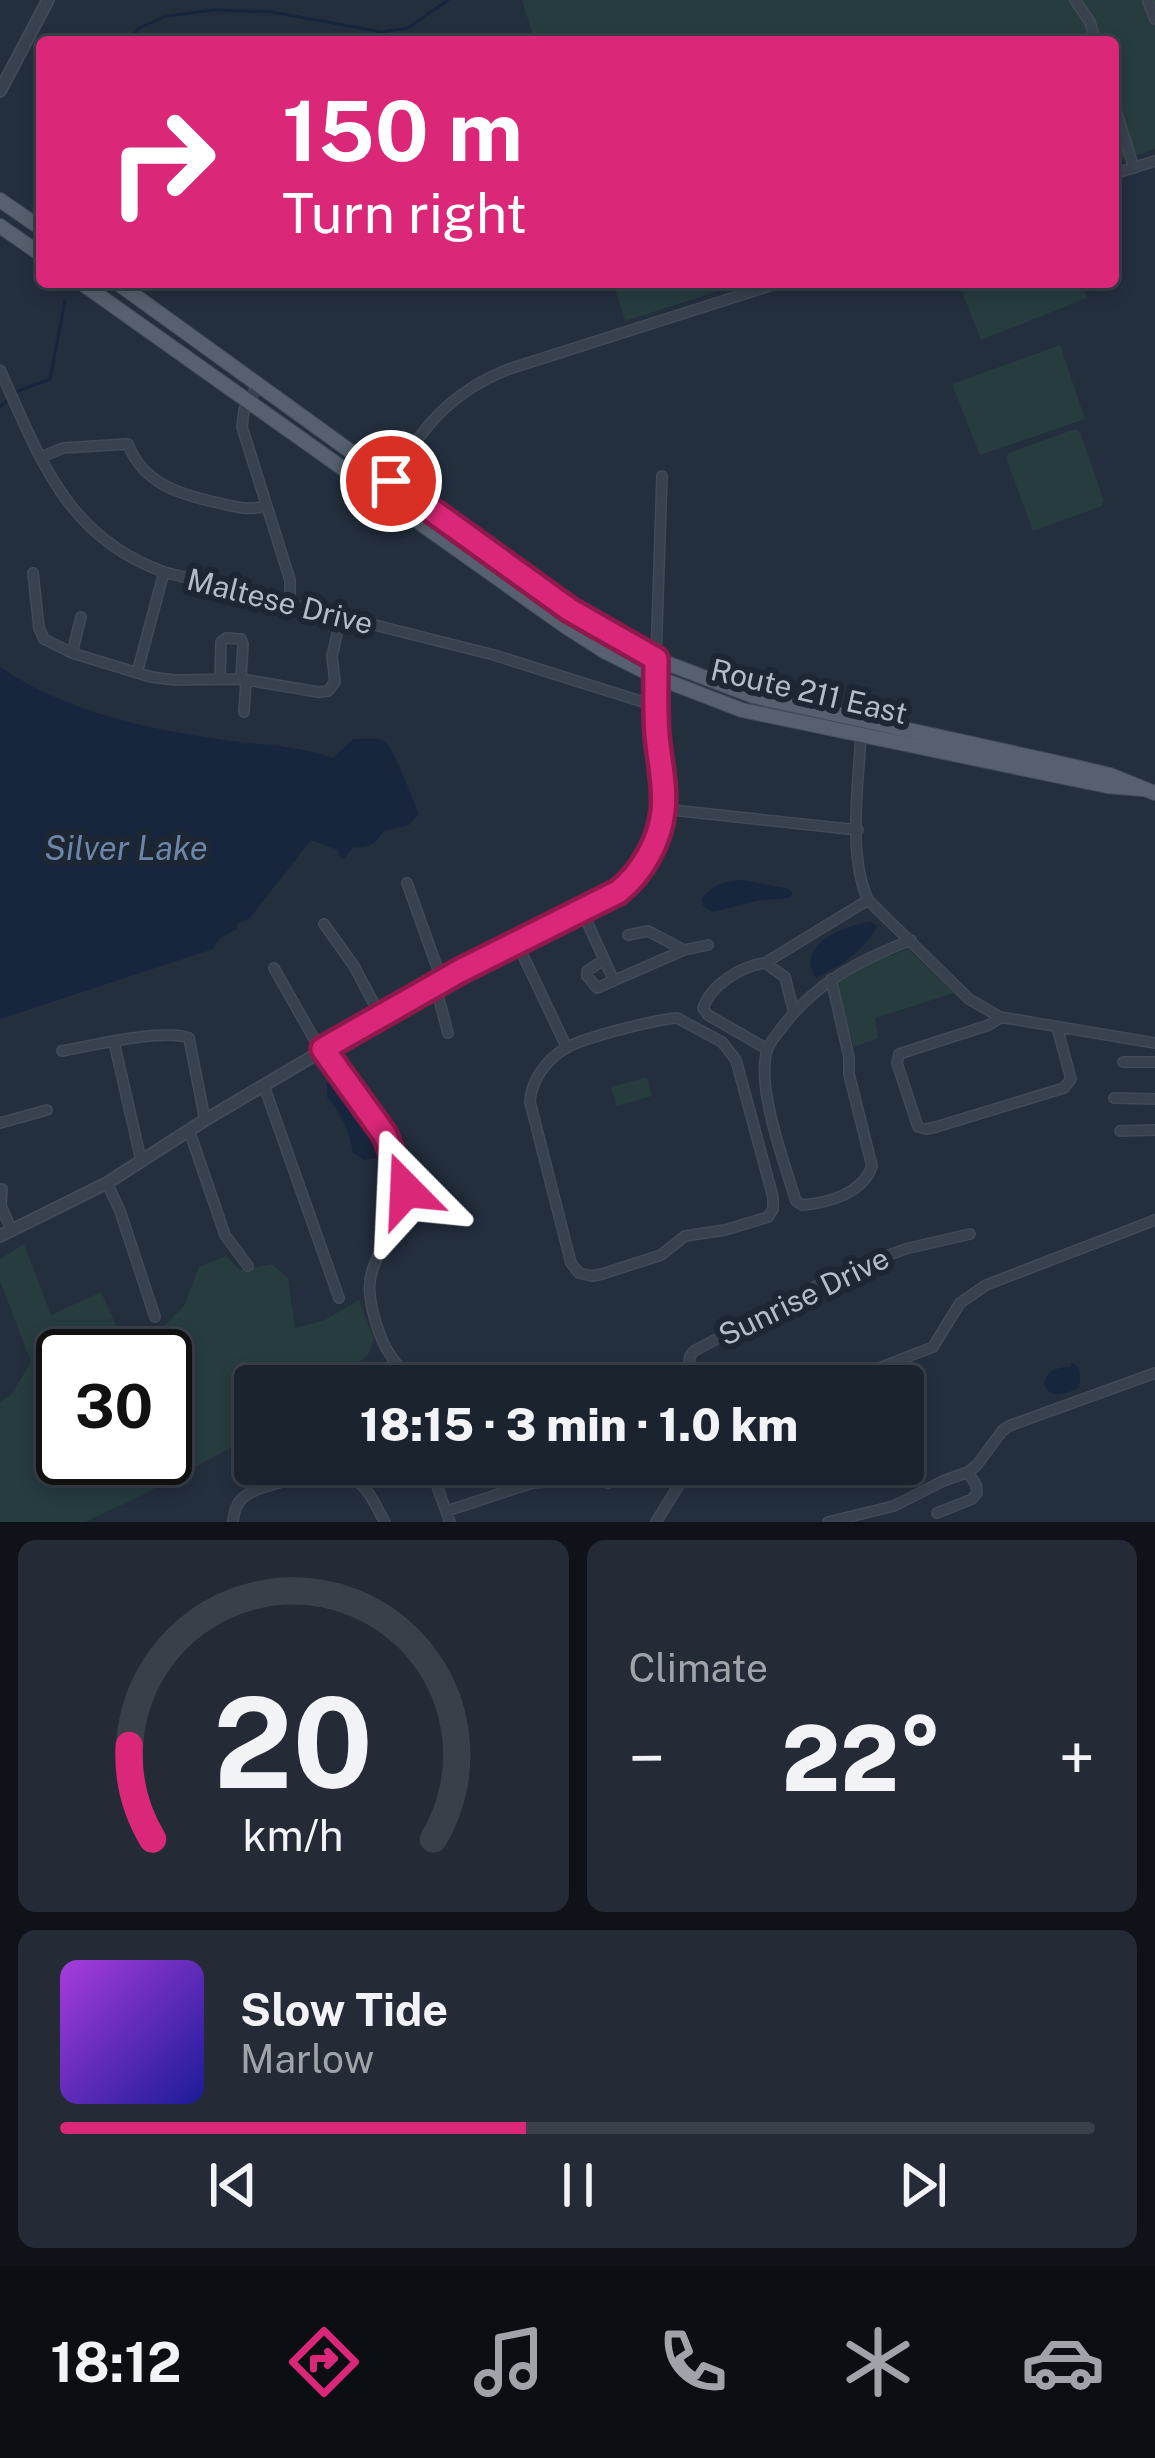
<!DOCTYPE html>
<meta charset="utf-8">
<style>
:root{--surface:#1b232e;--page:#242b36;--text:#f1f3f6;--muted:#a0a4aa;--line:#39404a;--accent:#db2777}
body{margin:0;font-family:"Public Sans",sans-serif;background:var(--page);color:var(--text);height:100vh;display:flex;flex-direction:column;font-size:45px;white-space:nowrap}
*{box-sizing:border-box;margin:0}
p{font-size:39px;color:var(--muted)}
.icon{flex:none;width:66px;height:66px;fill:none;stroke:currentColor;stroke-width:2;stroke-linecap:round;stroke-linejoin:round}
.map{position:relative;height:1522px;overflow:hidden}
.drawer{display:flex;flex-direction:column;gap:18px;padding:18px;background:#0f1319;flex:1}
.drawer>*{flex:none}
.guide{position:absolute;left:36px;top:36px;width:1083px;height:252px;border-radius:12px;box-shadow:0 6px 18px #0003,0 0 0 3px var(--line);background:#db2777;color:#fff;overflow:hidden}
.speed{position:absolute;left:36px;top:1329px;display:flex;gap:24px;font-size:60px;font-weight:700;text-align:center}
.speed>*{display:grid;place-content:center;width:156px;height:156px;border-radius:50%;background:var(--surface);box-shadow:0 6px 18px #0003,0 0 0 3px var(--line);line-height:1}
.speed .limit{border:6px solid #111;border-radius:18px;background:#fff;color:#111}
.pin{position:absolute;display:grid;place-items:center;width:102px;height:102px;color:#fff;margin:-51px;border:6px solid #fff;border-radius:50%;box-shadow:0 3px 12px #0007}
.me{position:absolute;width:132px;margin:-66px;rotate:339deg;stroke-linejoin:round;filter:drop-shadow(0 0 9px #0008)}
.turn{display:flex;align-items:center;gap:42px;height:252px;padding:0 48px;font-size:54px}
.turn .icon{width:156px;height:156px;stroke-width:2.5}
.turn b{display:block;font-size:84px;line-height:102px}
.big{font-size:90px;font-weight:800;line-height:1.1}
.drawer .widget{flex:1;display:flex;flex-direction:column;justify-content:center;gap:18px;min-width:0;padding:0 42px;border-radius:18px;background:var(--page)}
.drawer .dial{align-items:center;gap:0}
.dial svg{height:312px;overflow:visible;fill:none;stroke:var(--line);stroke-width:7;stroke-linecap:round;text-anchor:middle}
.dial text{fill:var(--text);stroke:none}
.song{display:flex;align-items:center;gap:36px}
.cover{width:144px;height:144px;border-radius:18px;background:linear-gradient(135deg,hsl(280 70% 55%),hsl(240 70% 35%))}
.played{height:12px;border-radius:6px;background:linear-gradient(90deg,var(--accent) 45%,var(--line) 45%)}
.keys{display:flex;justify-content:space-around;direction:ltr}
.heat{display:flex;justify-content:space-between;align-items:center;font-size:66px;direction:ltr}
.drawer .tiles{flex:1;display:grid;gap:18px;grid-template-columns:1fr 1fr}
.widget:last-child{grid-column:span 2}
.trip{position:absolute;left:234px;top:1365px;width:690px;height:120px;border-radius:12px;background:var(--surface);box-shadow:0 6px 18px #0003,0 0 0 3px var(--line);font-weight:800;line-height:120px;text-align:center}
.menu{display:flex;height:192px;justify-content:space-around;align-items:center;background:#0b0e12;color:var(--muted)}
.menu .icon{width:84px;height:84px}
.menu .selected{color:var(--accent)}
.menu b{font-size:54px;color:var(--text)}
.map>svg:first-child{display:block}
</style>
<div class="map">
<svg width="1155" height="1522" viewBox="0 0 1155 1522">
<rect width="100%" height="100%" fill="#242f3e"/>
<!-- green -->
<path fill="#263c3f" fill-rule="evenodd" d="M522 0H1155V149L1113 163V42H535Z
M613 282H747L625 321Z
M958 282H1080L1087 298 981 340Z
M1060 345 1085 419 980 455 952 384Z
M1075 429 1080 432 1104 501 1102 506 1033 531 1006 458 1009 453Z
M908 949 954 993 875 1018 878 1038 854 1047 837 989 840 979 862 966Z
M647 1077 652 1096 617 1106 611 1087Z
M24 1244 51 1315 101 1292 113 1318 123 1346H144L184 1306 199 1267 226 1256 240 1270 272 1264 288 1278 295 1328 323 1321 359 1300 374 1339 368 1355 331 1386H255V1435L144 1494 85 1522H0V1402L11 1395 31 1362 0 1281V1259ZM63 1356H165V1458H63Z"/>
<!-- water -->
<path fill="#17263c" d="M0 667C68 713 151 730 232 741 270 746 295 745 333 758L353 739C363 739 376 737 384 741 393 745 413 801 419 814L409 825 384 831C375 845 369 848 353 847L344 859 339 856 338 850 311 840 249 919 238 923 237 929 220 938 213 949 0 1019Z
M744 880 789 889 793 894 789 898 760 900 713 912 703 906 702 899C713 883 726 881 744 880Z
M871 922 877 926C865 951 841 965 816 978 793 946 846 924 871 922Z
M327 1083H337L360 1112 380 1152 375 1158 364 1160 353 1153C349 1131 342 1114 327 1097Z
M1072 1363C1081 1365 1081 1379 1079 1387 1066 1394 1051 1401 1044 1384 1047 1370 1058 1367 1070 1367Z"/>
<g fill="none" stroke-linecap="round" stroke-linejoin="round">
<!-- stream -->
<path stroke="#17263c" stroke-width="3" d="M129 42 139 28 166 16 215 10 272 12 382 32 408 28 448 0
M42 137V159
M0 407 15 392 50 379 65 301"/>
<!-- minor casing -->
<g stroke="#414a57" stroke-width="12">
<path id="minor" d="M1075 0 1090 22 1096 42
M1148 2 1155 19
M1113 101 1134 168
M1113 174 1155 161
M0 370C40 458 66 537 164 572L494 655 656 706
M258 385 244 410 242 427 290 580V604
M41 457 63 448 128 444C143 484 181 495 219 503 236 507 249 511 265 506
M382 496C415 437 444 394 509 369L782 282
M33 573 39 628 44 639 72 653 151 677 175 680 241 679 318 692 328 691 335 682 332 656 341 617
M72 653 81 617
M656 659 662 476
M137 673 164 572
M220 679 221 642 226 638 241 639 243 644 241 679
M244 712 246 680
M861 732C859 784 847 852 868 900L969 999 1000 1017 1155 1043
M663 809 858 830
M407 883 442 981
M582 911 614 981
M324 924 354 966 381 1017
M628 935 648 931 684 950 708 945
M517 943 567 1048
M604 960 587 971V976L597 988 684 950
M765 963 868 900
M274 968 321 1051
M831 979 849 1057V1074L872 1166C863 1193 829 1203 802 1205L796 1201C784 1162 758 1092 766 1054 768 1045 775 1036 780 1030 813 984 860 960 911 940
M435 984 448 1033
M677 1018 722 1042 736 1060 773 1197V1209L768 1217 725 1230 685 1236 661 1255 602 1274 592 1276 579 1273 571 1263 530 1102C531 1080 547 1059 566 1048 585 1037 654 1020 677 1018Z
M1000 1018 989 1025 899 1054 897 1063 918 1127 926 1129 936 1127 1064 1088 1071 1079 1057 1027
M114 1042 141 1160
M323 1049C352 1089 425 1168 399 1218 387 1242 366 1267 370 1295 372 1313 380 1341 391 1356 398 1367 407 1373 411 1386
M767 1049 708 1015 703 1008C711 985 741 966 765 963L785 977 794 1013
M62 1051C89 1046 166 1028 189 1038L205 1120
M1123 1062H1155
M264 1086 339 1298
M1114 1098 1155 1099
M0 1123 47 1110
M189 1130 225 1235 248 1266
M1120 1131 1155 1130
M107 1183 120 1211 155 1317
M2 1189 1 1206 11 1229
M688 1372 690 1356 694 1351 839 1274 905 1249 970 1234
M657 1386 688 1372
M832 1386 933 1347 960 1303 986 1285 1155 1220
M429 1464 450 1522
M582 1464 591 1479 608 1483 672 1464
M447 1511 532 1483 546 1482 553 1471 554 1464
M937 1513 972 1499 977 1493 976 1485 968 1472
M233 1522C234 1512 236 1503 245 1496 261 1484 330 1469 349 1476 367 1483 376 1507 385 1522
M656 1522 692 1464
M828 1522 894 1506 943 1481 968 1472 977 1465 1002 1431 1009 1426 1155 1373"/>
</g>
<!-- tertiary casing -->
<g stroke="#414a57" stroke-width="14">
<path id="tertiary" d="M0 91 48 0
M0 1236 107 1183 205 1120 435 984 603 901 630 882 649 852 663 809 656 717V659"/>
</g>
<!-- primary casing -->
<g stroke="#414a57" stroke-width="16">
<path id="primary" d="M0 200 42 229
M0 226 42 255
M80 282 565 626 604 651 656 677 742 710 1107 786 1142 789
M116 282 570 610 656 659 753 696 1059 763 1110 775 1155 793"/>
</g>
<!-- minor -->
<use href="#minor" stroke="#38414e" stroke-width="9"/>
<!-- tertiary -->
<use href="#tertiary" stroke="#38414e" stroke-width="10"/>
<!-- primary -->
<use href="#primary" stroke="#56606e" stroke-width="14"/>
</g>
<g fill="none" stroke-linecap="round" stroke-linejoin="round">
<!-- route casing -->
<g stroke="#8e194d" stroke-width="30">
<path id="route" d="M391 481 570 610 656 659C656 684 655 710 657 735 659 759 666 787 663 811 660 841 642 873 618 892L460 971 323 1049 385 1135 406 1190"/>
</g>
<!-- route -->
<use href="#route" stroke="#db2777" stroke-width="21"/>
</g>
<g text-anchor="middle" stroke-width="12" stroke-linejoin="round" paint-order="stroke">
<!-- street labels -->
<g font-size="30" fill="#b4bcc9" stroke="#1d2633">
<text transform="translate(280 602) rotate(14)" y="10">Maltese Drive</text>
<text transform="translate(809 692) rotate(13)" y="10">Route 211 East</text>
<text transform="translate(804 1297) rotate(-26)" y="10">Sunrise Drive</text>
</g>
<!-- water labels -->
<g font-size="33" font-style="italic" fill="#6d86a8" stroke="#1d2633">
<text x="126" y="860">Silver Lake</text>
</g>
</g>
</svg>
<div class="speed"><div class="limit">30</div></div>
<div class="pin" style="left:391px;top:481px;background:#d93025"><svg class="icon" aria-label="arrive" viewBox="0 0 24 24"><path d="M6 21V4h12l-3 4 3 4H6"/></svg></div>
<svg class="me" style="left:406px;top:1190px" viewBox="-20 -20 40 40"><path d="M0-17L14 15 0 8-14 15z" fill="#db2777" stroke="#fff" stroke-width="4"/></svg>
<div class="trip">18:15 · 3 min · 1.0 km</div>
<div class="guide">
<div class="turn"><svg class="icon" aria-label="right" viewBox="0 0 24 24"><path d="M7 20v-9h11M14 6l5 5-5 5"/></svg><div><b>150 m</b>Turn right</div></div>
</div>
</div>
<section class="drawer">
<div class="tiles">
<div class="widget dial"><svg viewBox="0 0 100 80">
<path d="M14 69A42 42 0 1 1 86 69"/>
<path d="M14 69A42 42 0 0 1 8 45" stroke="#db2777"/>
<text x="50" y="56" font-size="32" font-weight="700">20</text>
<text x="50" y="72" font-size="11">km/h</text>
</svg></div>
<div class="widget"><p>Climate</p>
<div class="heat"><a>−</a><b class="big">22°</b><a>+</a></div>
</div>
<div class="widget">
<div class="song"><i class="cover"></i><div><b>Slow Tide</b><p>Marlow</p></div></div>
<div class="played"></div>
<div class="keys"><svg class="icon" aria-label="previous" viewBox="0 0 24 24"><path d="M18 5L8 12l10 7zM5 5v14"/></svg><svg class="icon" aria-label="pause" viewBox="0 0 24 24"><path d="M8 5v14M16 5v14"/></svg><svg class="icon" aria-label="next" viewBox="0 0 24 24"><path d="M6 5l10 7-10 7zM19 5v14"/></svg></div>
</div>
</div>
</section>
<nav class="menu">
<b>18:12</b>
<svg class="icon selected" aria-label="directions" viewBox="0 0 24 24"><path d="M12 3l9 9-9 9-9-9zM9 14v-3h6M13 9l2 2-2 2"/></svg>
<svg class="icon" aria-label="music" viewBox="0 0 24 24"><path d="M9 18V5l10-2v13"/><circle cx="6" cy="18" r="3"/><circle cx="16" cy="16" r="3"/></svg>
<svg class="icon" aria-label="phone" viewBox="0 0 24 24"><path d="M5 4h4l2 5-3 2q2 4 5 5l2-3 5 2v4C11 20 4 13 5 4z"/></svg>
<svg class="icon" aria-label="climate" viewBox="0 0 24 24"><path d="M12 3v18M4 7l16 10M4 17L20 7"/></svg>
<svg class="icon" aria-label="car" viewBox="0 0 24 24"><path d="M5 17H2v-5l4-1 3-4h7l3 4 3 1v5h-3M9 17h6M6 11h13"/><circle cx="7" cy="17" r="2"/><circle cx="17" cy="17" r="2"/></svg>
</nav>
